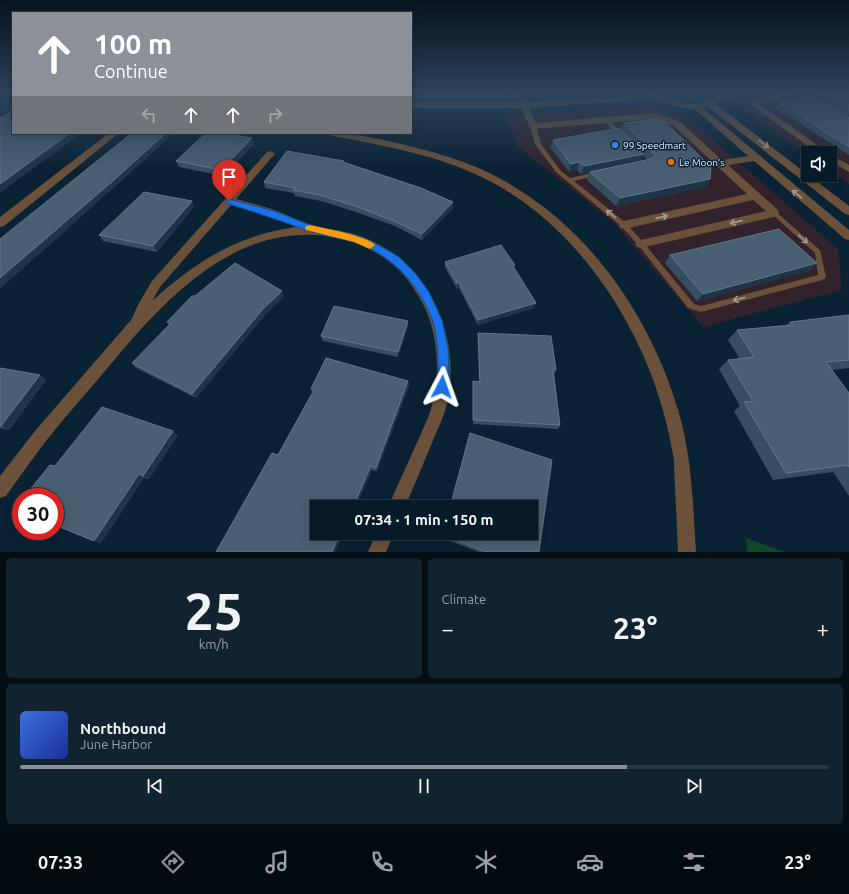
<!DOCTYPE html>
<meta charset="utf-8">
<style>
:root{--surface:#071a27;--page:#10232f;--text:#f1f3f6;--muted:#98a1a7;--line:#283844;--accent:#8c9099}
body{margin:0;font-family:Ubuntu,sans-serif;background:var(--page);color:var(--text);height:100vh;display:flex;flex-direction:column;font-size:15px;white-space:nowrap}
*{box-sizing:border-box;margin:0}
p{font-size:13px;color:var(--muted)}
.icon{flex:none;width:22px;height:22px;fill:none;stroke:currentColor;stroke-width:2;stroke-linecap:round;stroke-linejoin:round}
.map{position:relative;height:552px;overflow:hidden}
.panel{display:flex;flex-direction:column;gap:6px;padding:6px;background:#040e15;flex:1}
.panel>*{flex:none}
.banner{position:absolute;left:12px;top:12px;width:400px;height:122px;border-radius:0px;box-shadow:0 2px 10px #0003,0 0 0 1px var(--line);background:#8c9099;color:#fff;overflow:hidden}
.controls{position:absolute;left:801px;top:146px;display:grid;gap:8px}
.controls a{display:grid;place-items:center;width:36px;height:36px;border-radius:0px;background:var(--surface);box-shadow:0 2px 10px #0003,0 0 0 1px var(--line);font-size:20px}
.speed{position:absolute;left:12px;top:488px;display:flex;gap:8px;font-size:20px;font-weight:700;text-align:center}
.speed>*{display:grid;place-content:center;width:52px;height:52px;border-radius:50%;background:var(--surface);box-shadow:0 2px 10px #0003,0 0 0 1px var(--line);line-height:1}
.speed .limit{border:6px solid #d22;background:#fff;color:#111}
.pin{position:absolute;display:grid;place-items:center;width:34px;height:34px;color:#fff;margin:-41px -17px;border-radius:50% 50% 50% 0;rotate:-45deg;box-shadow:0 0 4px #0007}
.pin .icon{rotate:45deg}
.me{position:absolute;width:44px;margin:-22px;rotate:4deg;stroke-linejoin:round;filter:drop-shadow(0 0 3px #0008)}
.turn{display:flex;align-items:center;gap:14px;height:84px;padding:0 16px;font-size:18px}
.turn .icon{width:52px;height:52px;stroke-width:2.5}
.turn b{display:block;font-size:28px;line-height:34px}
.lanes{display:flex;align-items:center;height:38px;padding:0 16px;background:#0003;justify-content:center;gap:20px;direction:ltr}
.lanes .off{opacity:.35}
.big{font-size:30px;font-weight:700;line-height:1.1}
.panel .card{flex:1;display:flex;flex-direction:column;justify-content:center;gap:6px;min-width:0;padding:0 14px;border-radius:6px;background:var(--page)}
.panel .dial{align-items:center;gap:0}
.dial b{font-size:52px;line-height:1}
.song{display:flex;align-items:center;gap:12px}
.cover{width:48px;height:48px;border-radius:6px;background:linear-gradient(135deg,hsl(220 70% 55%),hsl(230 70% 35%))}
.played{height:4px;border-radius:2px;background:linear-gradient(90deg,var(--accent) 75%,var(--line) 75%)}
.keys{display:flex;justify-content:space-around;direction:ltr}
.heat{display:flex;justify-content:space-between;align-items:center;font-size:22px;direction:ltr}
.panel .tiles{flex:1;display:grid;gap:6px;grid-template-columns:1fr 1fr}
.card:last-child{grid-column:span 2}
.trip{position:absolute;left:310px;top:500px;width:228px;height:40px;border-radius:0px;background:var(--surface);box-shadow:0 2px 10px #0003,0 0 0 1px var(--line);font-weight:700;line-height:40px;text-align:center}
.tab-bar{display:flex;height:64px;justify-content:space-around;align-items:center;background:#030a10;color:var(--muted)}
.tab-bar .icon{width:28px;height:28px}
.tab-bar .selected{color:var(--accent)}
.tab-bar b{font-size:18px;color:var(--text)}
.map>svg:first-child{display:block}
</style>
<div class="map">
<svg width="849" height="552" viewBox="0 0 849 552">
<rect width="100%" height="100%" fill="#092234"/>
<!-- commercial -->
<path fill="#32222c" d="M754 93H849V184L830 171V153H808V155L739 107 747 94Z
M650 106 687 117 838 249 842 290 703 327 614 223 517 146 507 116Z"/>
<!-- green -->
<path fill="#11452c" d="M746 538 785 552H747Z"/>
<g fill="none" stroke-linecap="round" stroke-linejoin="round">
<!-- service -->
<path fill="#6b513a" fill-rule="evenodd" d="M796 93H801L815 102 811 103Z
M607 119 609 120 623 135V137H619L605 122V120Z
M533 124 536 126 541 144 560 170 570 178 596 172 598 173V175L574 181 626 223 643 242 694 304 701 306 818 275 815 253 772 214 771 213 774 211 776 212 820 250 826 277 824 279 822 280 701 312 688 308 639 246 622 227 556 172 535 144 530 126Z"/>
<!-- minor -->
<path fill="#6b513a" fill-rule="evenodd" d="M517 93H523L524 95 536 123 652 113 669 117 680 122 722 160 748 156 691 106 692 104H698L849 230V240L845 239 754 161 728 165 778 210 779 213 778 216 641 248 637 247 635 244 637 241 641 240 766 211 753 200 624 229 620 228 619 225 620 222 624 221 747 194 674 126 663 121 652 119 533 129 529 126 516 95Z
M784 93H797L796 95 761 104 760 105 829 153H818L752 106 754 100Z
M707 102H713L849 206V215L845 214 707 106 706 104Z
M109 133H119L4 226 0 227V217Z
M329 133C355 133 380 139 405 145 438 153 470 162 499 178 589 226 651 317 679 413 692 458 693 505 696 552H678C677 530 676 508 675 486 674 476 675 465 673 455 655 342 581 220 473 173 428 153 380 145 333 136Z
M270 151 275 154 273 156 236 199C249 203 264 206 277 211 290 216 303 223 316 226 336 231 356 232 374 242 433 270 461 341 447 403 444 417 437 430 432 443 423 464 414 486 405 507H388L428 418C439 389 440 351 430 321 426 307 418 295 410 283 393 259 362 242 334 237 232 219 158 307 100 377 82 398 63 419 46 441 32 459 19 478 6 496L0 498V476L35 431 131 320 139 303 152 281 267 152ZM231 205 267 216 296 227C237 235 195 262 152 301L160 287Z
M830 154 849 165V172L830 161Z
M376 533H394L386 552H368Z"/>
<!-- tertiary -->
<path fill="#6b513a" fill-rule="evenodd" d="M411 93H553L549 95 497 97H411Z
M648 93C670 91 694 119 716 95L715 93H723L724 95C708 116 678 109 657 99L525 108H411V102H525L650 95Z"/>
</g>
<!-- wall -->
<path fill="#354e61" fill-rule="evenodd" d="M849 93V155L777 108 780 103 816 99 819 94Z
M624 123 710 179 705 187 616 206 587 180 590 172 581 174 577 170 569 172 551 148 553 140 621 131ZM643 155 648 160 640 161Z
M254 144 223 176 179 167 176 161Z
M344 161V163L453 202V208L422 240 395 226 356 212 321 201 295 196 294 193 265 188 264 182Z
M192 201 194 207 157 252 103 241 99 235Z
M670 255 817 263 809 271 697 301 665 263Z
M445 262 514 268 536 303 534 308 478 325 459 288 457 289 445 267Z
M284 297 265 315 196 398 136 368 132 363 169 325 167 322Z
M849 315V368L832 370 849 393V496L833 472 773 480 734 411 740 406 719 369 728 360 740 359 728 340 737 330 786 325 790 322Z
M408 326 398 357 323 341 321 336Z
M478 333 556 370 554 375 560 425 558 429 473 424V381H479L478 339Z
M326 358 408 381 409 386 377 471 372 470 356 507H317V533H343L335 552H216L272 453 278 455 312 393 311 389Z
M0 368 40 375 46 380 9 430 0 428Z
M178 435 149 479 144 478 101 543 55 466Z
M443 533 539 552H479L442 538Z"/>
<!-- shaded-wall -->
<path fill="#1c3548" d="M70 133H82L0 193V184Z
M166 133H174L117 185 0 289V278Z
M252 138 254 144 223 176 221 170Z
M644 154 640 162 590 172 581 174 584 166Z
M579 162 577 170 569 172 571 164Z
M710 179 705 187 616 206 620 198Z
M192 201 194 207 157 252 153 246Z
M453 202V208L422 240V234Z
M817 263 809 271 697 301 703 294Z
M457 283H459V288L457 289Z
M282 291 284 297 265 315 196 398 192 394 263 309Z
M536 303 534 308 478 325V320Z
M408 321V326L398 357V352Z
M40 375 46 380 9 430 1 426Z
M408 381 409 386 377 471 376 468Z
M173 431 178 435 149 479 143 476Z
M371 466 372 470 356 507H353Z
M139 474 144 478 101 543 94 541Z
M340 533H343L335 552H332Z"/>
<!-- building -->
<path fill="#495f72" stroke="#627788" d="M825 93H849V111L819 94Z
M811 96 849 118V147L780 103Z
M12 111H13V133H70L0 184V118Z
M656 119 665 122 711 167 710 179 620 198 590 172 651 159 654 157 655 155 624 123Z
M619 128 644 154 584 166 579 162 571 164 553 140Z
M132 133H166L114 180 0 278V239Z
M206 133H221L252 138 221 170 176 161Z
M287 151 344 161 343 162 421 188 453 202 422 234 394 221 355 206 320 195 293 190 295 188 264 182Z
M144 192 192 201 153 246 99 235Z
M779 229 817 263 703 294 670 255Z
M501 245 515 265 513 266 536 303 478 320 459 283H457L445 262Z
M235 263 282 291 263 309 192 394 132 363 171 323 167 322 192 296H195Z
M334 306 408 321 398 352 321 336Z
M849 315V360L826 362 849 393V467L848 465 786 473 744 402 753 401 728 360 754 357 737 330 793 325 790 322Z
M478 333 551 336 556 370H553L560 425 473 420V381L480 382Z
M326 358 408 381 376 468 371 466 353 507H317V533H340L332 552H216L272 453 278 455 314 390 311 389Z
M0 368 40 375 1 426 0 425Z
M102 407 173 431 143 476 139 474 94 541 55 525V497H24L50 465 55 466Z
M470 433 552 460 539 552H487L442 535 443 533H531V507H450Z
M21 500V511L14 508Z"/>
<!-- one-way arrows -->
<defs><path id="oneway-shaft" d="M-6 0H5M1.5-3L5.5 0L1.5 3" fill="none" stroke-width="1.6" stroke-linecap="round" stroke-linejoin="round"/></defs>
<g stroke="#a39a92">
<use href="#oneway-shaft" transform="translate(764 144) rotate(38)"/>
<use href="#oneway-shaft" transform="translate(797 194) rotate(-140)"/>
<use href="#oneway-shaft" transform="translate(611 214) rotate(-140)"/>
<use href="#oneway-shaft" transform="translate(662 217) rotate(-13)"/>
<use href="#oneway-shaft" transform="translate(736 222) rotate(167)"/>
<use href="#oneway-shaft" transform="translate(803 239) rotate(42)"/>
<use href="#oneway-shaft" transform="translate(739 299) rotate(165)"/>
</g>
<!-- sky -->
<linearGradient id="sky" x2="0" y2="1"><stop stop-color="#05131d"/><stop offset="0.55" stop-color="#2c445c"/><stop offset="1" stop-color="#2c445c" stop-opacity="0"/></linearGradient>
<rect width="849" height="170" fill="url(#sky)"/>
<!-- route -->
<path fill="#1a73e8" stroke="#114b97" d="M226 199H229L274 211 318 228 360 237 380 246 399 257 415 273 429 292 442 320 448 348 449 376 446 391 442 392 438 391C435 385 438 379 438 373 438 355 438 336 432 319 418 283 391 254 354 242 341 238 326 237 313 232 284 222 255 212 226 203Z"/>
<!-- slow -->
<path fill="#f59e0b" d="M309 225C323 228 368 236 375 245L370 249 354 242 306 230 305 228 306 226Z"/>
<!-- markers -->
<circle fill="#3f7fe0" stroke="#092234" stroke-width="1.5" cx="615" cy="145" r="4"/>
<circle fill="#e8710a" stroke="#092234" stroke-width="1.5" cx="671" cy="162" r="4"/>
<g text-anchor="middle" stroke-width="3" stroke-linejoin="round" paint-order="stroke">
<!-- far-poi labels -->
<g font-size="10" fill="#e8f4fe" stroke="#092234" text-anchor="start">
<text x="623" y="149">99 Speedmart</text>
<text x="679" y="166">Le Moon‘s</text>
</g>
</g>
</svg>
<div class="controls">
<a><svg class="icon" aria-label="sound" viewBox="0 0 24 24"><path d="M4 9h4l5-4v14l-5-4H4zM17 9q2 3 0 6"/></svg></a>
</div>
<div class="speed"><div class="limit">30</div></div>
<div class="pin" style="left:229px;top:201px;background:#d93025"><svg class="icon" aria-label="arrive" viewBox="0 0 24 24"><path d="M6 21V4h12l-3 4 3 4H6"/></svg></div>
<svg class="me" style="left:442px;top:387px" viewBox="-20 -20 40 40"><path d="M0-17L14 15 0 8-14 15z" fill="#1a73e8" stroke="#fff" stroke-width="4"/></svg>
<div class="trip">07:34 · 1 min · 150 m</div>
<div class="banner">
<div class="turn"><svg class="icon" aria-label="ahead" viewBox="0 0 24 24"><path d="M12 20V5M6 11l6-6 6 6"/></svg><div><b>100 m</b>Continue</div></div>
<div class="lanes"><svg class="icon off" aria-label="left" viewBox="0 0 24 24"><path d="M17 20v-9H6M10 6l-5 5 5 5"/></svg><svg class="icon" aria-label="ahead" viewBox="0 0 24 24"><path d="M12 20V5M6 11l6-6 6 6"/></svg><svg class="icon" aria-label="ahead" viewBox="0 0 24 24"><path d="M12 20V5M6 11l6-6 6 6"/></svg><svg class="icon off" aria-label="right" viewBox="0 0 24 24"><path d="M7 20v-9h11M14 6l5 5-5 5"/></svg></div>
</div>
</div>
<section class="panel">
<div class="tiles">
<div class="card dial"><b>25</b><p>km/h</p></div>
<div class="card"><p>Climate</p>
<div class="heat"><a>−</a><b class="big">23°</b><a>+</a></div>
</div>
<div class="card">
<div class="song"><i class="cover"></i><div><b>Northbound</b><p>June Harbor</p></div></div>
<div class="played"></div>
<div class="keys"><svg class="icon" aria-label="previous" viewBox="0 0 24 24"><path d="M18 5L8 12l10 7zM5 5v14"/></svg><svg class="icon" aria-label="pause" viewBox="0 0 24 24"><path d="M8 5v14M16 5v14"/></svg><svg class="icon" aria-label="next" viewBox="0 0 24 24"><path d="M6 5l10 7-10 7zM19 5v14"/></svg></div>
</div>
</div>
</section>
<nav class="tab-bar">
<b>07:33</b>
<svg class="icon selected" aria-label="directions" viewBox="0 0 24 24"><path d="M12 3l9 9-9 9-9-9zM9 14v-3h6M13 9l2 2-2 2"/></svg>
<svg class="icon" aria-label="music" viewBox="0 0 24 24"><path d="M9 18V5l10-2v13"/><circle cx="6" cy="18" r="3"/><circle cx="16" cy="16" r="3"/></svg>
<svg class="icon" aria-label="phone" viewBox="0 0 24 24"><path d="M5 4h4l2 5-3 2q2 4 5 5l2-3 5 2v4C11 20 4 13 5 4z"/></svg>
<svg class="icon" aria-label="climate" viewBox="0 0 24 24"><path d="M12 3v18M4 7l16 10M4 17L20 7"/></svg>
<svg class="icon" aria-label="car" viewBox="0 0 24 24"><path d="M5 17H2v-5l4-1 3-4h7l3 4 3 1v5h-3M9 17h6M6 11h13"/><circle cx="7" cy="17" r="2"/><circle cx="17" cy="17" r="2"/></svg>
<svg class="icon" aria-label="filters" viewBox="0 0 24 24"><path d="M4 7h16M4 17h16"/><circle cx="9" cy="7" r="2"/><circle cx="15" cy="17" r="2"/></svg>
<b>23°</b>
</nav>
